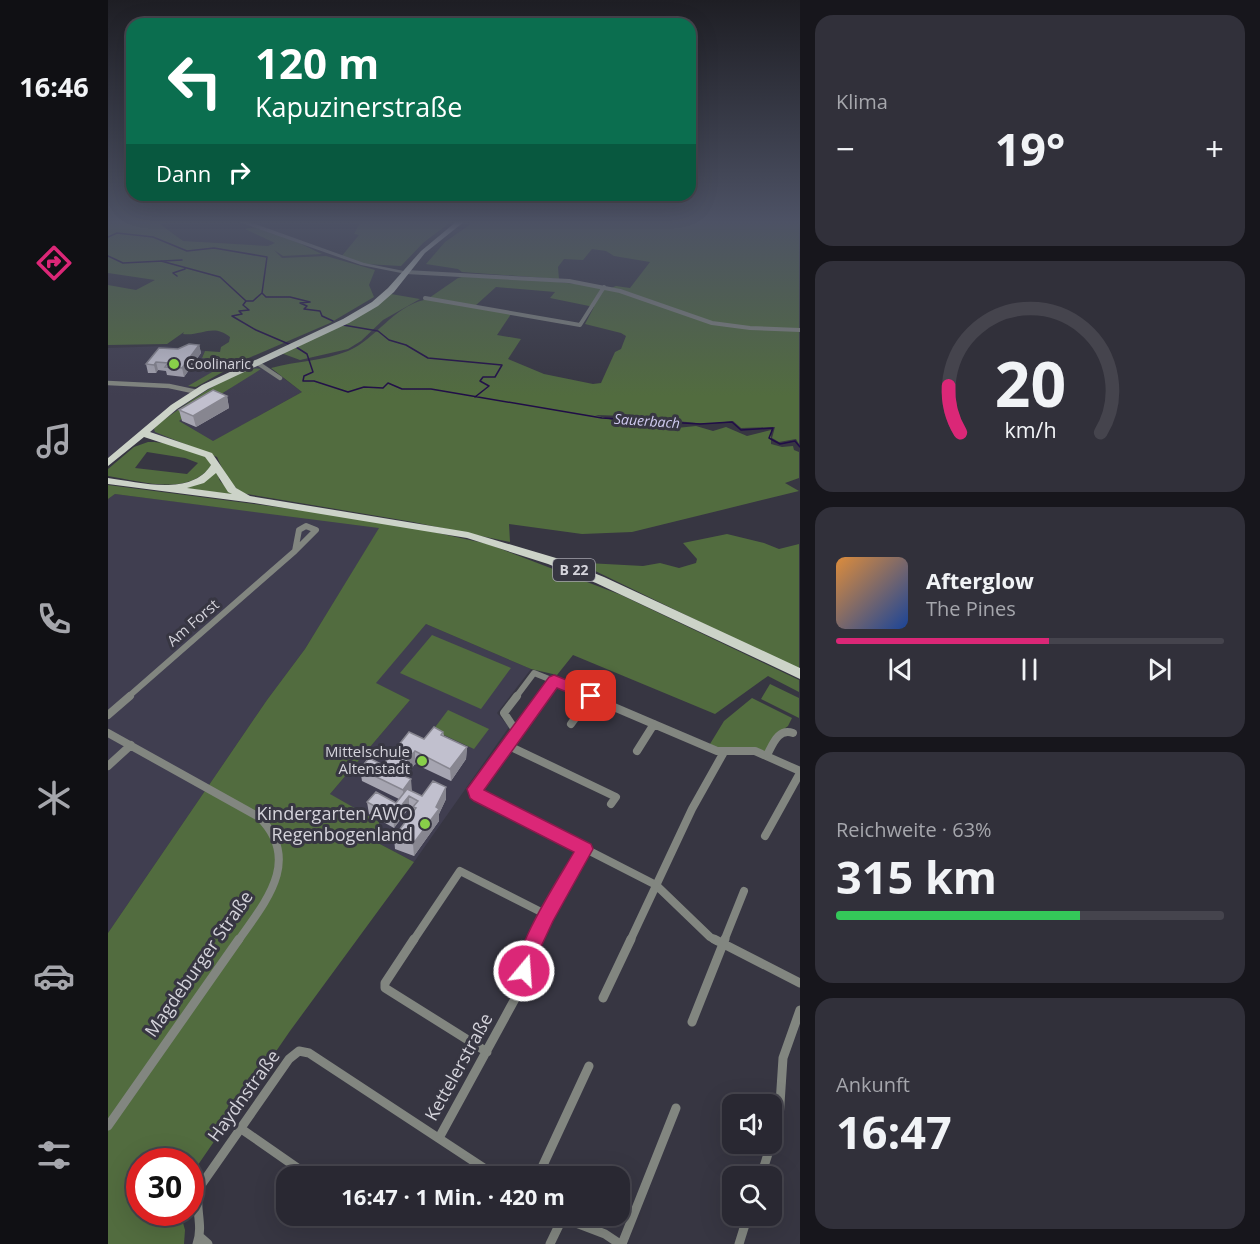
<!DOCTYPE html>
<html lang="de">
<meta charset="utf-8">
<style>
:root{--surface:#292832;--page:#31303a;--text:#f1f3f6;--muted:#a5a6ac;--line:#45444d;--accent:#db2777}
body{margin:0;font-family:"Open Sans",sans-serif;background:var(--page);color:var(--text);height:100vh;display:flex;flex-direction:column;font-size:22px;white-space:nowrap}
*{box-sizing:border-box;margin:0}
p{font-size:20px;color:var(--muted)}
.icon{flex:none;width:33px;height:33px;fill:none;stroke:currentColor;stroke-width:2;stroke-linecap:round;stroke-linejoin:round}
.map{position:relative;flex:1;overflow:hidden}
.side{display:flex;flex-direction:column;gap:15px;padding:15px;background:#17161c;width:460px}
.side>*{flex:none}
.top-card{position:absolute;left:18px;top:18px;width:570px;height:183px;border-radius:18px;box-shadow:0 6px 24px #0002,0 0 0 2px var(--line);background:#0b6e4f;color:#fff;overflow:hidden}
.buttons{position:absolute;left:614px;top:1094px;display:grid;gap:12px}
.buttons a{display:grid;place-items:center;width:60px;height:60px;border-radius:12px;background:var(--surface);box-shadow:0 6px 24px #0002,0 0 0 2px var(--line);font-size:30px}
.speed{position:absolute;left:18px;top:1148px;display:flex;gap:12px;font-size:30px;font-weight:700;text-align:center}
.speed>*{display:grid;place-content:center;width:78px;height:78px;border-radius:50%;background:var(--surface);box-shadow:0 6px 24px #0002,0 0 0 2px var(--line);line-height:1}
.speed .limit{border:9px solid #d22;background:#fff;color:#111}
.pin{position:absolute;display:grid;place-items:center;width:51px;height:51px;color:#fff;margin:-26px;border-radius:12px;box-shadow:0 3px 9px #0006}
.me{position:absolute;width:66px;margin:-33px;rotate:18deg;stroke-linejoin:round;filter:drop-shadow(0 0 4px #0008)}
.turn{display:flex;align-items:center;gap:21px;height:126px;padding:0 30px;font-size:27px}
.turn .icon{width:78px;height:78px;stroke-width:2.5}
.turn b{display:block;font-size:42px;line-height:51px}
.then{display:flex;align-items:center;height:57px;padding:0 30px;background:#0003;gap:12px;font-size:22px}
.big{font-size:45px;font-weight:700;line-height:1.1}
.side .card{flex:1;display:flex;flex-direction:column;justify-content:center;gap:9px;min-width:0;padding:0 21px;border-radius:18px;background:var(--page)}
.side .dial{align-items:center;gap:0}
.dial svg{height:156px;overflow:visible;fill:none;stroke:var(--line);stroke-width:7;stroke-linecap:round;text-anchor:middle}
.dial text{fill:var(--text);stroke:none}
.song{display:flex;align-items:center;gap:18px}
.cover{width:72px;height:72px;border-radius:9px;background:linear-gradient(135deg,hsl(30 70% 55%),hsl(220 70% 35%))}
.played{height:6px;border-radius:3px;background:linear-gradient(90deg,var(--accent) 55%,var(--line) 55%)}
.keys{display:flex;justify-content:space-around;direction:ltr}
.heat{display:flex;justify-content:space-between;align-items:center;font-size:33px;direction:ltr}
.charge{height:9px;border-radius:4px;background:linear-gradient(90deg,#34c759 63%,var(--line) 0)}
.trip{position:absolute;left:168px;top:1166px;width:354px;height:60px;border-radius:18px;background:var(--surface);box-shadow:0 6px 24px #0002,0 0 0 2px var(--line);font-weight:700;line-height:60px;text-align:center}
main{display:flex;flex:1;min-height:0}
.tab-bar{display:flex;flex-direction:column;width:108px;justify-content:space-around;align-items:center;background:#101014;color:var(--muted)}
.tab-bar .icon{width:42px;height:42px}
.tab-bar .active{color:var(--accent)}
.tab-bar b{font-size:27px;color:var(--text)}
.map>svg:first-child{display:block}
</style>
<main>
<nav class="tab-bar">
<b>16:46</b>
<svg class="icon active" aria-label="directions" viewBox="0 0 24 24"><path d="M12 3l9 9-9 9-9-9zM9 14v-3h6M13 9l2 2-2 2"/></svg>
<svg class="icon" aria-label="music" viewBox="0 0 24 24"><path d="M9 18V5l10-2v13"/><circle cx="6" cy="18" r="3"/><circle cx="16" cy="16" r="3"/></svg>
<svg class="icon" aria-label="phone" viewBox="0 0 24 24"><path d="M5 4h4l2 5-3 2q2 4 5 5l2-3 5 2v4C11 20 4 13 5 4z"/></svg>
<svg class="icon" aria-label="climate" viewBox="0 0 24 24"><path d="M12 3v18M4 7l16 10M4 17L20 7"/></svg>
<svg class="icon" aria-label="car" viewBox="0 0 24 24"><path d="M5 17H2v-5l4-1 3-4h7l3 4 3 1v5h-3M9 17h6M6 11h13"/><circle cx="7" cy="17" r="2"/><circle cx="17" cy="17" r="2"/></svg>
<svg class="icon" aria-label="filters" viewBox="0 0 24 24"><path d="M4 7h16M4 17h16"/><circle cx="9" cy="7" r="2"/><circle cx="15" cy="17" r="2"/></svg>
</nav>
<div class="map">
<svg width="692" height="1244" viewBox="0 0 692 1244">
<rect width="100%" height="100%" fill="#373642"/>
<!-- built -->
<path fill="#403e50" d="M57 346 97 351 94 357 116 360 118 364 81 387 97 390 152 361 194 392 91 449 32 431 0 458V348Z
M7 494 272 527 197 649 159 700 0 933V499Z
M318 624 423 669 389 713 401 727 306 862 270 843 222 794 302 700 267 683Z"/>
<!-- green -->
<path fill="#526c3f" fill-rule="evenodd" d="M0 221H52L55 223 53 225 75 241 160 246 167 243 137 229C154 222 196 246 214 254L175 256 166 250 174 258 218 256 267 270 261 285 266 297 222 323 136 360 88 387 80 386 118 364 115 360 94 358 97 351 112 352 113 347 121 342 122 337C105 323 94 336 75 334L76 332 59 344 0 345V285L28 290 47 280 0 273Z
M242 221H344L315 243 293 266 257 264 233 257 251 235 246 234 252 223Z
M367 221H691V444L688 439 671 442 664 438 667 427 633 428 625 421 599 424 518 416 487 415 514 423 530 419 549 423 559 429 588 426 605 431 618 427 639 436 663 430V444L674 447 685 446 686 450 691 452V478L677 483 691 491 524 532 474 534 401 524 402 542 305 522 133 493 119 479 109 457 47 432 46 429 49 425C68 412 131 363 153 369L113 394 102 398 71 421 105 441 194 392 163 368C188 361 215 361 240 351 268 339 285 307 316 300 326 297 388 312 403 314L389 335 413 339 400 359 436 374 485 384 493 383 507 352 513 349 518 336 513 333 477 324 486 307 442 298 447 292 388 287 367 306 321 298 350 278 357 276 413 278 487 286 498 290 508 286 522 288 542 262 506 256 498 251 484 249 475 260 456 259 450 267 451 279 354 272 350 269 318 264 337 242Z
M283 294 312 299 275 320 253 341 240 349 192 360 173 353Z
M40 442C58 441 86 450 102 459L103 466C79 497 33 481 0 476V469L26 447ZM39 452 77 458 90 463 79 474 27 468Z
M108 470 112 481 126 495 74 488Z
M0 485 275 521 380 544 513 595 691 680V692L660 676 607 714 465 655 449 675 423 669 318 624 268 683 302 700 222 794 271 822 270 843 306 862 182 1031 83 1175 82 1161H32V1212H72L77 1230 76 1244H0V933L159 700 197 649 271 528 7 494 0 499Z
M619 534 656 543 671 549 691 544V670L479 567V563L535 566 552 563 571 568 588 563 589 559 575 543Z
M324 635 403 668 373 709 292 673Z
M662 684 691 698V718L653 699Z
M644 698 684 718 680 726 669 734 658 752 610 748 602 744 616 721Z
M340 710 381 729 366 749 325 730Z"/>
<g fill="none" stroke-linecap="round" stroke-linejoin="round">
<!-- stream -->
<path stroke="#200d47" stroke-width="1.5" d="M0 237 9 233 45 237 79 251 106 248 159 257 154 293 145 301H138L135 305 141 310 131 311 134 314 124 316 148 330 183 345
M0 256 15 263 74 260
M53 261 112 277 138 301
M69 276 65 273 77 269
M154 293 158 297H182L202 302 192 303 199 306 196 309 212 311 214 316 225 321
M235 325 270 331 281 340 298 345 320 358 394 365 387 377H375L372 381 381 386 367 397
M188 347 199 354 205 372 196 376 195 381H206L240 392 256 387 275 388 280 383 294 389H323L494 418 592 424 624 422 633 430 665 428 661 438 672 444 687 441 692 447"/>
<!-- minor-far4 -->
<path stroke="#828680" stroke-width="4" d="M298 272 461 281 512 291 604 323 642 328 692 330
M317 298 472 325 496 287"/>
<!-- minor-far3 -->
<path stroke="#828680" stroke-width="4.5" d="M148 362 172 378
M0 383 61 386 89 392"/>
<!-- minor-far2 -->
<path stroke="#828680" stroke-width="6" d="M198 526 208 530 187 551 191 530Z
M446 681 484 697
M20 697 187 551
M408 697 426 673 446 681 434 697"/>
<!-- minor-far1 -->
<path stroke="#828680" stroke-width="8" d="M435 696 367 789 368 793 548 885 602 937 609 941
M480 696 609 751H647L692 771
M0 715 22 696
M463 724 483 696
M408 731 396 713 409 696
M0 733 151 817C194 860 158 901 130 941
M399 745 508 797 503 804
M529 751 546 724
M659 755C665 744 670 728 685 733
M0 766 23 745
M657 836 692 773
M305 941 352 871 439 915
M426 941 477 849
M522 941 584 809 616 752
M616 941 636 891"/>
<!-- minor -->
<path stroke="#828680" stroke-width="9" d="M306 939 277 983V988L379 1052
M606 939 692 983
M495 998 523 939
M584 1022 617 939
M0 1126 131 939
M132 1128 201 1176
M331 1138 408 997 427 939
M430 1176 481 1066
M653 1176 671 1119 675 1058 692 1010
M259 1215 268 1221
M447 1215 497 1234 512 1244
M92 1237 100 1244
M89 1244C96 1225 86 1207 91 1188L181 1059 191 1051 201 1053 388 1176
M442 1244 454 1219
M514 1244 568 1108
M631 1244 640 1215"/>
<!-- tertiary -->
<path fill="#828680" fill-rule="evenodd" d="M128 221H137L153 226 256 263 301 272 298 274 253 265Z"/>
<!-- primary -->
<path fill="#ccd3c8" fill-rule="evenodd" d="M349 221H357L317 253 286 292 270 306 241 323 100 389 69 409 42 432 104 453 128 488 142 496 360 532 448 558 496 577 692 668V679L488 583 440 564 359 538 146 503 0 484V478C31 482 83 497 103 465L97 457 36 437 0 466V458L63 405 94 385 235 319 264 302 280 288 313 251ZM108 473 120 492 124 494 79 488 96 483Z"/>
</g>
<!-- wall -->
<path fill="#a6a5b1" d="M91 345 93 353 76 377 59 375 58 371 50 370 48 373H40L38 364 70 349Z
M119 396 121 408 88 427 74 421 71 410Z
M335 732 336 736 359 747 358 759 343 781 307 764 297 776 304 791 314 796 338 799 331 814V821L306 856 287 849 286 837 306 811V810L301 808 286 828 261 814 259 802 288 803 291 799 254 781 252 769 275 765 316 739Z"/>
<!-- shaded-wall -->
<path fill="#878690" d="M91 345 93 353 76 377 74 368Z
M48 362 50 370 48 373 46 365Z
M119 396 121 408 88 427 85 416Z
M359 747 358 759 343 781 342 769Z
M307 751V764L291 785 290 773Z
M303 779 304 791 296 802 295 790Z
M338 787V799L331 814V821L306 856 305 844 328 807Z
M301 796V808L286 828 285 816Z"/>
<!-- building -->
<path fill="#c1c0ce" stroke="#878690" stroke-width="1.5" d="M81 344 91 345 74 368 57 367 60 363 48 362 46 365 38 364 51 348 70 349Z
M105 390 119 396 85 416 71 410Z
M326 727 335 732 333 735 359 747 342 769 307 751 290 773 303 779 295 790 252 769 261 758 275 765 301 732 316 739Z
M325 781 338 787 328 807 331 809 305 844 286 837 308 808 305 807 310 801 301 796 285 816 259 802 268 792 288 803 299 789 314 796Z"/>
<!-- sky -->
<linearGradient id="sky" x2="0" y2="1"><stop stop-color="#1e1e24"/><stop offset="0.56" stop-color="#4d5265"/><stop offset="1" stop-color="#4d5265" stop-opacity="0"/></linearGradient>
<rect width="692" height="396" fill="url(#sky)"/>
<!-- route -->
<path fill="#db2777" stroke="#8e194d" stroke-width="1.5" d="M446 675 488 692 490 696 488 700 483 702 449 688 376 790 483 844 485 849 445 921 431 951 423 978 416 980 410 978C400 955 453 875 466 852L366 801 362 798 359 789 441 677Z"/>
<!-- markers -->
<g fill="#88cf49" stroke="#373642" stroke-width="2">
<circle cx="66" cy="364" r="6"/>
<circle cx="314" cy="761" r="6"/>
<circle cx="317" cy="824" r="6"/>
</g>
<g text-anchor="middle" stroke-width="6" stroke-linejoin="round" paint-order="stroke">
<!-- far-poi labels -->
<g font-size="14" fill="#d4d3db" stroke="#373642" text-anchor="start">
<text x="78" y="369">Coolinaric</text>
</g>
<!-- far-water labels -->
<g font-size="14" font-style="italic" fill="#d0cbf1" stroke="#373642">
<text transform="translate(539 421) rotate(4)" y="5">Sauerbach</text>
</g>
<!-- shield labels -->
<rect fill="#373642" stroke="#a5a4ad" stroke-width="1.5" x="445" y="559" width="42" height="22" rx="4.5"/>
<g font-size="14" font-weight="bold" fill="#d4d3db">
<text x="466" y="575">B 22</text>
</g>
<!-- street labels -->
<g font-size="15" fill="#d4d3db" stroke="#373642">
<text transform="translate(85 623) rotate(-41)" y="5">Am Forst</text>
</g>
<!-- poi labels -->
<g font-size="15" fill="#d4d3db" stroke="#373642" text-anchor="end">
<text x="302" y="757">Mittelschule<tspan x="302" dy="17">Altenstadt</tspan></text>
</g>
<!-- near-poi labels -->
<g font-size="18" fill="#d4d3db" stroke="#373642" text-anchor="end">
<text x="305" y="820">Kindergarten AWO<tspan x="305" dy="21">Regenbogenland</tspan></text>
</g>
<!-- near-street labels -->
<g font-size="18" fill="#d4d3db" stroke="#373642">
<text transform="translate(91 964) rotate(-55)" y="6">Magdeburger Straße</text>
<text transform="translate(351 1067) rotate(-61)" y="6">Kettelerstraße</text>
<text transform="translate(136 1096) rotate(-54)" y="6">Haydnstraße</text>
</g>
</g>
</svg>
<div class="buttons">
<a><svg class="icon" aria-label="sound" viewBox="0 0 24 24"><path d="M4 9h4l5-4v14l-5-4H4zM17 9q2 3 0 6"/></svg></a>
<a><svg class="icon" aria-label="search" viewBox="0 0 24 24"><circle cx="10" cy="10" r="6"/><path d="M15 15l6 6"/></svg></a>
</div>
<div class="speed"><div class="limit">30</div></div>
<div class="pin" style="left:483px;top:696px;background:#d93025"><svg class="icon" aria-label="arrive" viewBox="0 0 24 24"><path d="M6 21V4h12l-3 4 3 4H6"/></svg></div>
<svg class="me" style="left:416px;top:971px" viewBox="-20 -20 40 40"><circle r="17" fill="#db2777" stroke="#fff" stroke-width="3"/><path d="M0-11L8 9 0 5-8 9z" fill="#fff"/></svg>
<div class="trip">16:47 · 1 Min. · 420 m</div>
<div class="top-card">
<div class="turn"><svg class="icon" aria-label="left" viewBox="0 0 24 24"><path d="M17 20v-9H6M10 6l-5 5 5 5"/></svg><div><b>120 m</b>Kapuzinerstraße</div></div>
<div class="then">Dann<svg class="icon" aria-label="right" viewBox="0 0 24 24"><path d="M7 20v-9h11M14 6l5 5-5 5"/></svg></div>
</div>
</div>
<section class="side">
<div class="card"><p>Klima</p>
<div class="heat"><a>−</a><b class="big">19°</b><a>+</a></div>
</div>
<div class="card dial"><svg viewBox="0 0 100 80">
<path d="M14 69A42 42 0 1 1 86 69"/>
<path d="M14 69A42 42 0 0 1 8 45" stroke="#db2777"/>
<text x="50" y="56" font-size="32" font-weight="700">20</text>
<text x="50" y="72" font-size="11">km/h</text>
</svg></div>
<div class="card">
<div class="song"><i class="cover"></i><div><b>Afterglow</b><p>The Pines</p></div></div>
<div class="played"></div>
<div class="keys"><svg class="icon" aria-label="previous" viewBox="0 0 24 24"><path d="M18 5L8 12l10 7zM5 5v14"/></svg><svg class="icon" aria-label="pause" viewBox="0 0 24 24"><path d="M8 5v14M16 5v14"/></svg><svg class="icon" aria-label="next" viewBox="0 0 24 24"><path d="M6 5l10 7-10 7zM19 5v14"/></svg></div>
</div>
<div class="card"><p>Reichweite · 63%</p><b class="big">315 km</b><div class="charge"></div></div>
<div class="card"><p>Ankunft</p><b class="big">16:47</b></div>
</section>
</main>
